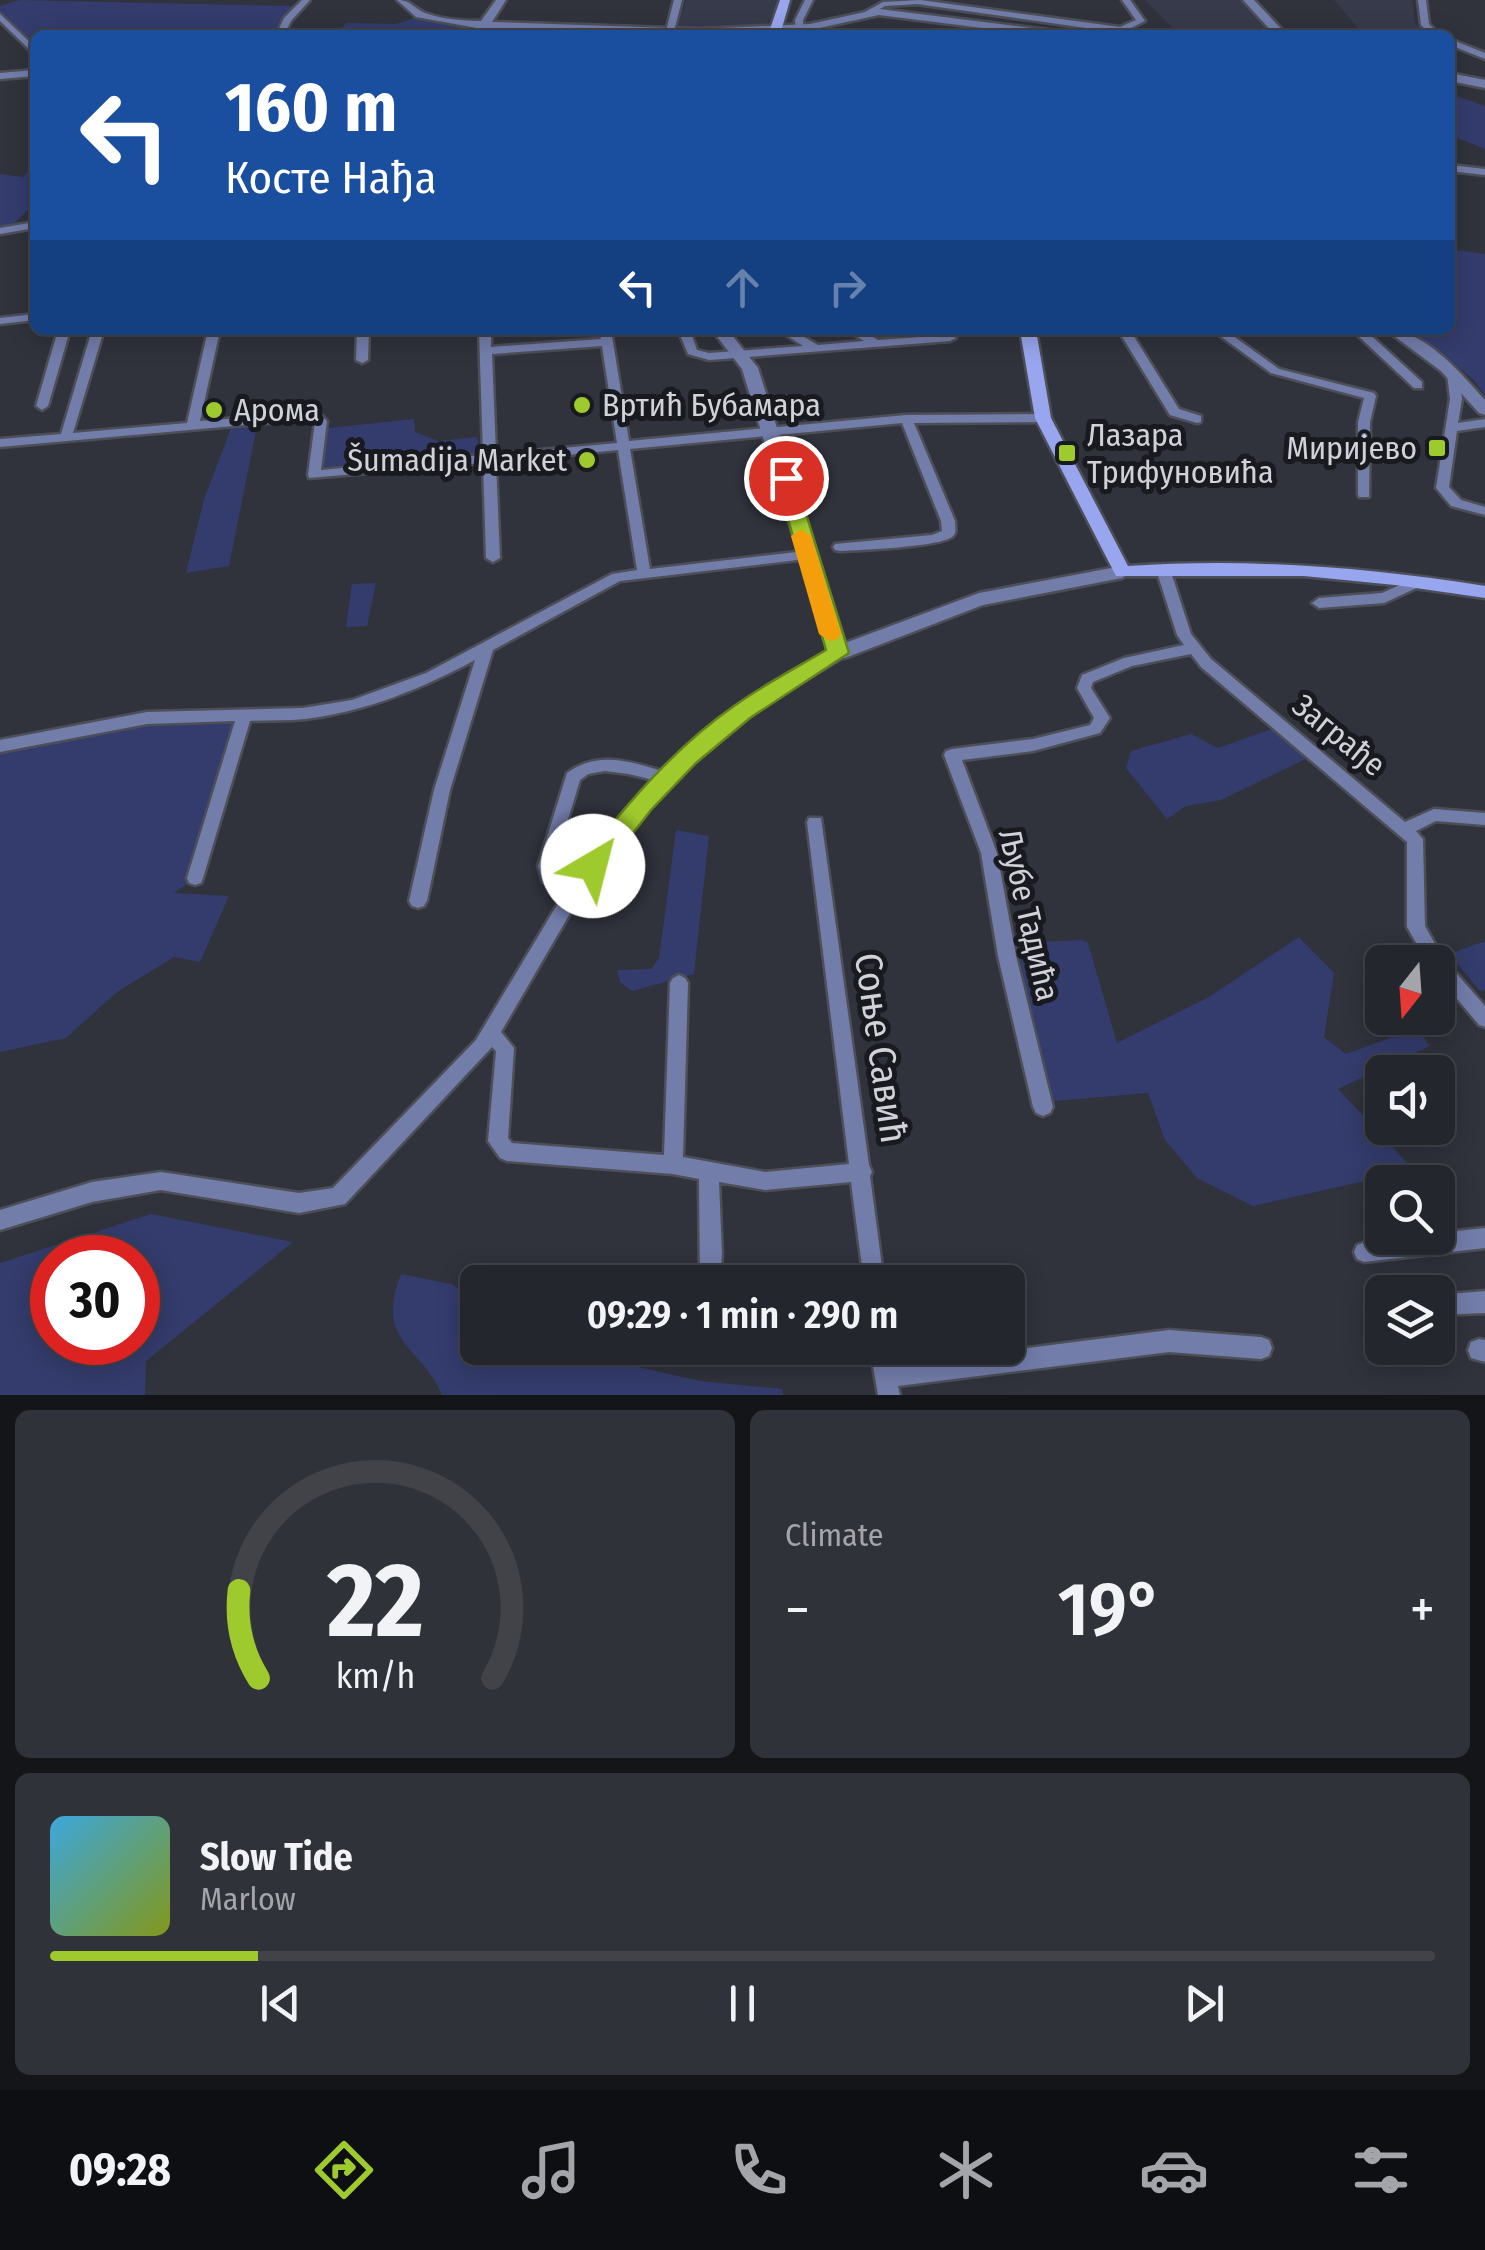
<!DOCTYPE html>
<meta charset="utf-8">
<style>
:root{--surface:#24262d;--page:#303239;--text:#f1f3f6;--muted:#a3a5aa;--line:#414349;--accent:#9fca2d}
body{margin:0;font-family:"Fira Sans Condensed",sans-serif;background:var(--page);color:var(--text);height:100vh;display:flex;flex-direction:column;font-size:38px;white-space:nowrap}
*{box-sizing:border-box;margin:0}
p{font-size:32px;color:var(--muted)}
.icon{flex:none;width:55px;height:55px;fill:none;stroke:currentColor;stroke-width:2;stroke-linecap:round;stroke-linejoin:round}
.map{position:relative;height:1395px;overflow:hidden}
.details{display:flex;flex-direction:column;gap:15px;padding:15px;background:#141519;flex:1}
.details>*{flex:none}
.banner{position:absolute;left:30px;top:30px;width:1425px;height:305px;border-radius:15px;box-shadow:0 5px 25px #0003,0 0 0 2px var(--line);background:#1a4fa0;color:#fff;overflow:hidden}
.needle{width:65px;rotate:197deg}
.buttons{position:absolute;left:1365px;top:945px;display:grid;gap:20px}
.buttons a{display:grid;place-items:center;width:90px;height:90px;border-radius:15px;background:var(--surface);box-shadow:0 5px 25px #0003,0 0 0 2px var(--line);font-size:50px}
.speed{position:absolute;left:30px;top:1235px;display:flex;gap:20px;font-size:50px;font-weight:700;text-align:center}
.speed>*{display:grid;place-content:center;width:130px;height:130px;border-radius:50%;background:var(--surface);box-shadow:0 5px 25px #0003,0 0 0 2px var(--line);line-height:1}
.speed .limit{border:15px solid #d22;background:#fff;color:#111}
.pin{position:absolute;display:grid;place-items:center;width:85px;height:85px;color:#fff;margin:-42px;border:5px solid #fff;border-radius:50%;box-shadow:0 2px 10px #0007}
.me{position:absolute;width:110px;margin:-55px;rotate:37deg;stroke-linejoin:round;filter:drop-shadow(0 0 8px #0008)}
.turn{display:flex;align-items:center;gap:35px;height:210px;padding:0 30px;font-size:45px}
.turn .icon{width:130px;height:130px;stroke-width:2.5}
.turn b{display:block;font-size:70px;line-height:85px}
.lanes{display:flex;align-items:center;height:95px;padding:0 30px;background:#0003;justify-content:center;gap:50px;direction:ltr}
.lanes .off{opacity:.35}
.big{font-size:75px;font-weight:600;line-height:1.1}
.details .widget{flex:1;display:flex;flex-direction:column;justify-content:center;gap:15px;min-width:0;padding:0 35px;border-radius:15px;background:var(--page)}
.details .dial{align-items:center;gap:0}
.dial svg{height:260px;overflow:visible;fill:none;stroke:var(--line);stroke-width:7;stroke-linecap:round;text-anchor:middle}
.dial text{fill:var(--text);stroke:none}
.song{display:flex;align-items:center;gap:30px}
.cover{width:120px;height:120px;border-radius:15px;background:linear-gradient(135deg,hsl(200 70% 55%),hsl(70 70% 35%))}
.played{height:10px;border-radius:5px;background:linear-gradient(90deg,var(--accent) 15%,var(--line) 15%)}
.keys{display:flex;justify-content:space-around;direction:ltr}
.heat{display:flex;justify-content:space-between;align-items:center;font-size:55px;direction:ltr}
.details .tiles{flex:1;display:grid;gap:15px;grid-template-columns:1fr 1fr}
.widget:last-child{grid-column:span 2}
.trip{position:absolute;left:460px;top:1265px;width:565px;height:100px;border-radius:15px;background:var(--surface);box-shadow:0 5px 25px #0003,0 0 0 2px var(--line);font-weight:600;line-height:100px;text-align:center}
.dock{display:flex;height:160px;justify-content:space-around;align-items:center;background:#0e0f12;color:var(--muted)}
.dock .icon{width:70px;height:70px}
.dock .selected{color:var(--accent)}
.dock b{font-size:45px;color:var(--text)}
.map>svg:first-child{display:block}
</style>
<div class="map">
<svg width="1485" height="1395" viewBox="0 0 1485 1395">
<rect width="100%" height="100%" fill="#30323c"/>
<!-- built -->
<path fill="#373a4a" d="M686 0H780L766 26 677 28Z
M1145 0H1241L1273 35H1180Z
M1334 0H1412L1415 23 1430 35H1364Z"/>
<!-- green -->
<path fill="#343c6d" fill-rule="evenodd" d="M19 0 293 6 275 35H35V46L0 15V6Z
M415 18 468 27 463 35H337L346 23 396 24Z
M1450 94 1485 106V149L1450 135Z
M35 164V202L13 225 0 227V174L23 177Z
M1450 249 1485 254V395L1471 377 1407 330H1450Z
M414 419 415 432 438 441 477 437 481 454 323 467 328 428Z
M257 426 229 566 186 573 204 499 231 428Z
M376 583 367 626 346 627 352 584Z
M244 716 195 878 174 893 229 896 200 962 174 957 117 992 66 1038 0 1052V746L131 721Z
M1280 726 1316 754 1221 800 1186 806 1167 819 1126 768 1131 751 1191 734 1218 748Z
M676 830 709 836 694 974 632 991 620 982 617 970 651 969 659 958Z
M1299 937 1334 973 1324 1037 1346 1054 1417 1028 1430 1046 1338 1089 1414 1170 1253 1206 1197 1178 1165 1140 1148 1093 1054 1101 1038 1050 1017 943 1082 940 1088 943 1117 1043 1209 997Z
M1485 941V990L1480 991 1449 954Z
M151 1214 293 1242 146 1361 145 1395H0V1263ZM52 1258H138V1342H52Z
M401 1274 451 1284 477 1300 478 1348H554L700 1381 782 1389 783 1395H442C421 1344 374 1344 401 1274Z"/>
<g fill="none" stroke-linecap="round" stroke-linejoin="round">
<!-- minor casing -->
<g stroke="#4d4f58" stroke-width="5">
<path id="minor" d="M302 0H310L291 21 284 35H276L284 18Z
M674 0H682L673 35H665Z
M805 0H813L803 20 804 35H796L795 20Z
M920 0 1120 27 1136 20 1122 0H1130L1145 21 1121 33 917 4 885 6 870 15 863 13 883 2Z
M1418 0H1426L1429 24 1440 35H1431L1421 25Z
M0 14 35 47V55L0 21Z
M1450 39 1485 53V59L1450 45Z
M35 70V76L0 79V73Z
M1450 165 1485 169V175L1450 171Z
M35 222V228L0 234V228Z
M35 314V320L0 324V318Z
M58 330H70L48 406 42 410 36 406Z
M92 330H104L73 433 187 423 208 330H220L200 421 318 412 327 421 321 470 483 455 479 330H491V347L601 339 599 330H611L629 441 906 415 1043 414 1049 418 1043 422 914 423 955 521C955 526 957 533 953 536 943 547 859 550 840 551L835 550 833 547 835 544 932 535 942 531 941 521 902 423 630 449 650 569 806 551 813 555 806 559 620 581 493 650 450 790 427 901 424 906 418 908 412 906 409 901 434 790 475 660C423 688 365 712 305 719 287 721 268 720 250 721L203 878 201 883 195 885 189 883 187 878 235 721 147 724 0 752V740L147 712 303 708 352 700 426 673 612 574 637 570 618 450 496 462 500 558 493 562 486 558 483 463 309 478 308 475 315 422 311 419 0 447V439L61 434ZM602 346 617 443 496 454 492 354Z
M357 330H369L368 360 362 363 356 360Z
M678 330H690L697 350 709 353 803 346 778 330H792L818 345 864 341 847 330H861L878 340 950 335 956 338 950 341 709 360 688 354Z
M1118 330H1130L1179 409 1201 416V422L1197 423 1170 415Z
M1212 330H1225L1279 369 1374 393 1376 396 1370 422 1369 497H1359L1358 494V422L1364 398 1271 373Z
M1352 330H1365L1422 382V388H1414Z
M1453 370 1459 374 1462 399 1458 423 1485 419V427L1457 431 1449 487 1461 500 1485 507V515L1451 506 1436 488 1450 399 1447 374Z
M1163 564 1170 569 1191 634 1211 659 1405 822 1434 809 1485 813V825L1436 821 1416 831 1423 839 1425 926 1443 958 1485 1006V1027L1479 1025 1438 976V962H1427L1407 927V842L1201 667 1191 654 1132 666 1093 682 1091 688 1110 718 1100 733 1033 751 962 760 997 853 1016 956 1053 1107 1050 1113 1043 1116 1036 1113 1033 1107 998 956 981 853 944 755 946 751 952 749 1033 739 1090 725 1094 718 1077 688 1082 675 1124 658 1184 645 1177 635 1156 569Z
M1418 577 1423 579 1425 582 1423 585 1384 603 1319 608 1312 603 1319 598 1382 593Z
M838 648 843 649 845 653 843 657 746 716 670 782 579 898 501 1032 514 1048 508 1138 512 1143 664 1155 670 983 673 978 679 975 685 978 688 983 683 1157 765 1172 849 1164 807 822 809 818H821L869 1165 872 1172 870 1176 884 1282H864L851 1182 765 1190 719 1182 722 1254 720 1282H700L699 1179 673 1174 507 1161 500 1158 488 1141 496 1051 492 1047 345 1204 299 1213 161 1190 92 1202 0 1230V1210L92 1182 161 1172 299 1193 333 1188 476 1040 563 895 543 882 538 866 567 773C597 751 629 761 662 771L736 708ZM605 771 629 774 653 780 571 883 556 873 554 866 580 780 588 774Z
M1485 1228V1248L1364 1262 1357 1259 1354 1252 1357 1245C1382 1236 1411 1238 1438 1238V1233Z
M1378 1291 1387 1292H1382V1311L1371 1308 1368 1301 1371 1294Z
M1485 1291V1313L1438 1315V1295Z
M1169 1330 1261 1337 1269 1340 1272 1348 1269 1356 1261 1359 1169 1352 898 1386 900 1395H878L870 1348H892L895 1365Z
M1479 1339 1485 1340V1362L1471 1358 1468 1350 1471 1342Z"/>
</g>
<!-- tertiary casing -->
<g stroke="#4d4f58" stroke-width="5">
<path id="tertiary" d="M397 0C411 0 413 8 425 13 441 19 464 21 481 21L496 0H506L492 22 699 29 810 24 879 9 1064 32 1070 35H1037L879 15 810 30 707 35 488 28 483 35H475L477 28 416 17Z
M1243 0H1254L1287 35H1275Z
M1450 73 1485 80V88L1450 81Z
M712 330H728L758 368 845 643 979 593 1122 566 1131 572 1122 578 983 605 845 658H831L742 369Z
M1386 330C1426 330 1460 373 1485 400V415L1479 413 1441 371Z"/>
</g>
<!-- secondary casing -->
<g stroke="#4d4f58" stroke-width="5">
<path id="secondary" d="M780 0H790L780 35H768Z
M1020 330H1036L1051 418 1128 566C1248 558 1366 567 1485 586V598L1395 585 1304 576H1116L1035 418Z"/>
</g>
<!-- minor -->
<use href="#minor" fill="#737daa" fill-rule="evenodd"/>
<!-- tertiary -->
<use href="#tertiary" fill="#737daa" fill-rule="evenodd"/>
<!-- secondary -->
<use href="#secondary" fill="#97a6ee" fill-rule="evenodd"/>
</g>
<!-- route -->
<path fill="#9fca2d" stroke="#67831d" stroke-width="2.5" d="M786 472 795 478 849 653 750 718 696 763 651 810 602 873H584L580 866 584 858C629 802 675 747 734 706 763 685 796 668 826 650L776 478Z"/>
<!-- slow -->
<path fill="#f59e0b" d="M801 529 811 536 841 634 838 639 830 641 819 634 791 536Z"/>
<!-- markers -->
<g fill="#9fca2d" stroke="#191a1f" stroke-width="4">
<circle cx="582" cy="405" r="10"/>
<circle cx="214" cy="410" r="10"/>
<rect x="1427" y="438" width="20" height="20" rx="5"/>
<rect x="1057" y="443" width="20" height="20" rx="5"/>
<circle cx="587" cy="460" r="10"/>
</g>
<g text-anchor="middle" stroke-width="10" stroke-linejoin="round" paint-order="stroke">
<!-- poi labels -->
<g font-size="32" fill="#d0d2d9" stroke="#191a1f" text-anchor="start">
<text x="602" y="416">Вртић Бубамара</text>
<text x="234" y="421">Арома</text>
<text x="1087" y="446">Лазара<tspan x="1087" dy="37">Трифуновића</tspan></text>
<text x="1417" y="459" text-anchor="end">Миријево</text>
<text x="567" y="471" text-anchor="end">Šumadija Market</text>
</g>
<!-- street labels -->
<g font-size="32" fill="#d0d2d9" stroke="#191a1f">
<text transform="translate(1339 735) rotate(39)" y="11">Заграђе</text>
<text transform="translate(1029 915) rotate(77)" y="11">Љубе Тадића</text>
</g>
<!-- near-street labels -->
<g font-size="38" fill="#d0d2d9" stroke="#191a1f">
<text transform="translate(881 1048) rotate(82)" y="13">Соње Савић</text>
</g>
</g>
</svg>
<div class="buttons">
<a><svg class="needle" viewBox="-14 -14 28 28"><path d="M0-13l5 13h-10z" fill="#e53935"/><path d="M0 13l5-13h-10z" fill="#a3a5aa"/></svg></a>
<a><svg class="icon" aria-label="sound" viewBox="0 0 24 24"><path d="M4 9h4l5-4v14l-5-4H4zM17 9q2 3 0 6"/></svg></a>
<a><svg class="icon" aria-label="search" viewBox="0 0 24 24"><circle cx="10" cy="10" r="6"/><path d="M15 15l6 6"/></svg></a>
<a><svg class="icon" aria-label="layers" viewBox="0 0 24 24"><path d="M12 4l9 5-9 5-9-5zM3 14l9 5 9-5"/></svg></a>
</div>
<div class="speed"><div class="limit">30</div></div>
<div class="pin" style="left:786px;top:478px;background:#d93025"><svg class="icon" aria-label="arrive" viewBox="0 0 24 24"><path d="M6 21V4h12l-3 4 3 4H6"/></svg></div>
<svg class="me" style="left:593px;top:866px" viewBox="-20 -20 40 40"><circle r="19" fill="#fff"/><path d="M0-13L10 11 0 6-10 11z" fill="#9fca2d"/></svg>
<div class="trip">09:29 · 1 min · 290 m</div>
<div class="banner">
<div class="turn"><svg class="icon" aria-label="left" viewBox="0 0 24 24"><path d="M17 20v-9H6M10 6l-5 5 5 5"/></svg><div><b>160 m</b>Косте Нађа</div></div>
<div class="lanes"><svg class="icon" aria-label="left" viewBox="0 0 24 24"><path d="M17 20v-9H6M10 6l-5 5 5 5"/></svg><svg class="icon off" aria-label="ahead" viewBox="0 0 24 24"><path d="M12 20V5M6 11l6-6 6 6"/></svg><svg class="icon off" aria-label="right" viewBox="0 0 24 24"><path d="M7 20v-9h11M14 6l5 5-5 5"/></svg></div>
</div>
</div>
<section class="details">
<div class="tiles">
<div class="widget dial"><svg viewBox="0 0 100 80">
<path d="M14 69A42 42 0 1 1 86 69"/>
<path d="M14 69A42 42 0 0 1 8 42" stroke="#9fca2d"/>
<text x="50" y="56" font-size="32" font-weight="700">22</text>
<text x="50" y="72" font-size="11">km/h</text>
</svg></div>
<div class="widget"><p>Climate</p>
<div class="heat"><a>−</a><b class="big">19°</b><a>+</a></div>
</div>
<div class="widget">
<div class="song"><i class="cover"></i><div><b>Slow Tide</b><p>Marlow</p></div></div>
<div class="played"></div>
<div class="keys"><svg class="icon" aria-label="previous" viewBox="0 0 24 24"><path d="M18 5L8 12l10 7zM5 5v14"/></svg><svg class="icon" aria-label="pause" viewBox="0 0 24 24"><path d="M8 5v14M16 5v14"/></svg><svg class="icon" aria-label="next" viewBox="0 0 24 24"><path d="M6 5l10 7-10 7zM19 5v14"/></svg></div>
</div>
</div>
</section>
<nav class="dock">
<b>09:28</b>
<svg class="icon selected" aria-label="directions" viewBox="0 0 24 24"><path d="M12 3l9 9-9 9-9-9zM9 14v-3h6M13 9l2 2-2 2"/></svg>
<svg class="icon" aria-label="music" viewBox="0 0 24 24"><path d="M9 18V5l10-2v13"/><circle cx="6" cy="18" r="3"/><circle cx="16" cy="16" r="3"/></svg>
<svg class="icon" aria-label="phone" viewBox="0 0 24 24"><path d="M5 4h4l2 5-3 2q2 4 5 5l2-3 5 2v4C11 20 4 13 5 4z"/></svg>
<svg class="icon" aria-label="climate" viewBox="0 0 24 24"><path d="M12 3v18M4 7l16 10M4 17L20 7"/></svg>
<svg class="icon" aria-label="car" viewBox="0 0 24 24"><path d="M5 17H2v-5l4-1 3-4h7l3 4 3 1v5h-3M9 17h6M6 11h13"/><circle cx="7" cy="17" r="2"/><circle cx="17" cy="17" r="2"/></svg>
<svg class="icon" aria-label="filters" viewBox="0 0 24 24"><path d="M4 7h16M4 17h16"/><circle cx="9" cy="7" r="2"/><circle cx="15" cy="17" r="2"/></svg>
</nav>
